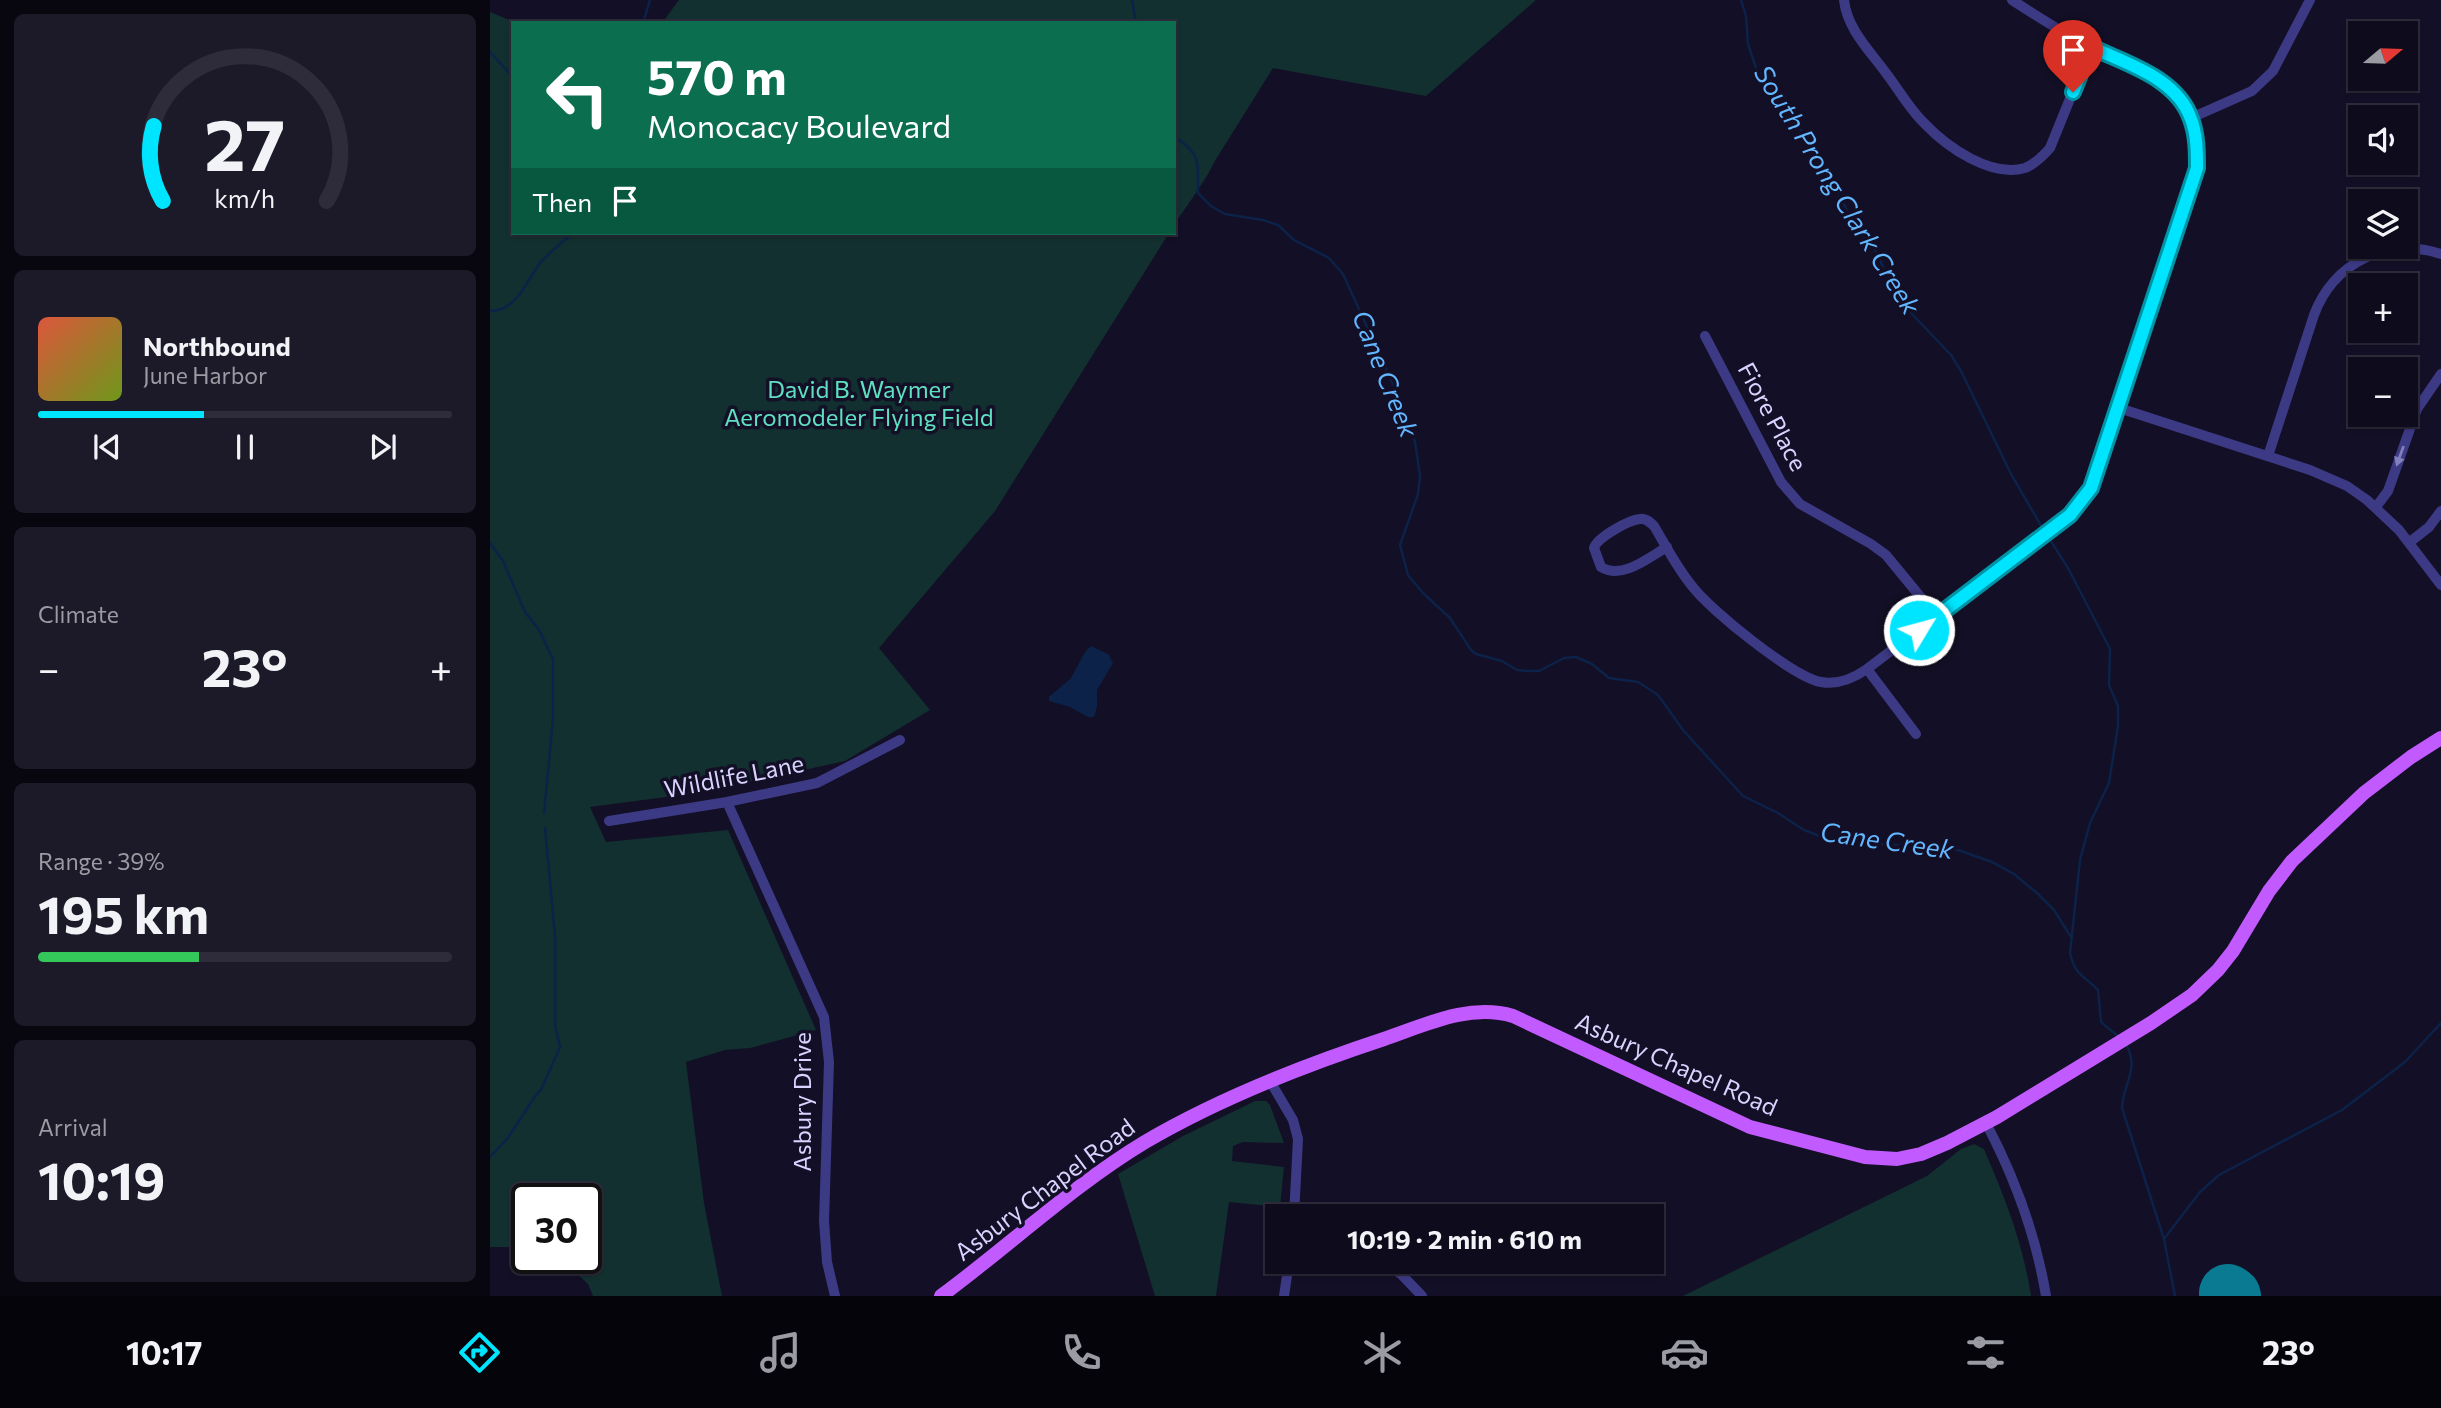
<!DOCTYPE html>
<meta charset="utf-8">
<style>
:root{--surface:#0e0b1c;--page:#1c1929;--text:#f1f3f6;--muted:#9b9ba3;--line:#2e2b3b;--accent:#00e5ff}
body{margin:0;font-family:Commissioner,sans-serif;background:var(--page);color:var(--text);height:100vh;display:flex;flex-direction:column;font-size:26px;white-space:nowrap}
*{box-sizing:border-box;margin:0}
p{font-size:23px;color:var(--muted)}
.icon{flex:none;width:38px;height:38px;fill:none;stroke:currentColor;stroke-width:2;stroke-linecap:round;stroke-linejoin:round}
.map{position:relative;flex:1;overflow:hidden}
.drawer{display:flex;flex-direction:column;gap:14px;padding:14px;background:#08060f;width:490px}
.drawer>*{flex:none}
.guide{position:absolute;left:21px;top:21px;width:665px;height:214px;border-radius:0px;box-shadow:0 2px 5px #0004,0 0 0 2px var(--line);background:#0b6e4f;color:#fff;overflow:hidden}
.needle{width:46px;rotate:71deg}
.buttons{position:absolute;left:1858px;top:21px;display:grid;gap:14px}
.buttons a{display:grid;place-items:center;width:70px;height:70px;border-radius:0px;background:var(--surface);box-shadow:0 2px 5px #0004,0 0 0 2px var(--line);font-size:35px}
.speed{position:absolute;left:21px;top:1183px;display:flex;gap:14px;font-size:35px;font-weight:700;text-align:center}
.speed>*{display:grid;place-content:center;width:91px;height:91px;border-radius:50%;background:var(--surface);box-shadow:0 2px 5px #0004,0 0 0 2px var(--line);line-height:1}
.speed .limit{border:4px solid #111;border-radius:10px;background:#fff;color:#111}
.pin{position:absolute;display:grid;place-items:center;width:60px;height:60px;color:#fff;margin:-72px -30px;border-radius:50% 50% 50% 0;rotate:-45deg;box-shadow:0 0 7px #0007}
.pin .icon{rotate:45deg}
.me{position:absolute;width:77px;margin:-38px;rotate:53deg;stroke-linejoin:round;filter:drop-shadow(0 0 5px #0008)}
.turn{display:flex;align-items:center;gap:24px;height:147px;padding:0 21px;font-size:32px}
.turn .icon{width:91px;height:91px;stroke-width:2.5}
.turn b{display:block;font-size:49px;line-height:60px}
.then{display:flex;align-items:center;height:66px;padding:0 21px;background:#0003;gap:14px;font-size:26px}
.big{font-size:52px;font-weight:700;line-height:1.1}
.drawer .card{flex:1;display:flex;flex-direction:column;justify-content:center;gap:10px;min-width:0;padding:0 24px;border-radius:10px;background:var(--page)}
.drawer .dial{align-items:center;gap:0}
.dial svg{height:182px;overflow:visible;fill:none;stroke:var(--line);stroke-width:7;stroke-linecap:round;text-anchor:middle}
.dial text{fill:var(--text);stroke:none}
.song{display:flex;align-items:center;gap:21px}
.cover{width:84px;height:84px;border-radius:10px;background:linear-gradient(135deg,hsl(10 70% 55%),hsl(80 70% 35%))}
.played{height:7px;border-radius:4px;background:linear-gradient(90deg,var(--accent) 40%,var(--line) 40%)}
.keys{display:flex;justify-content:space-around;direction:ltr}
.heat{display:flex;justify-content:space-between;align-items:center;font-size:38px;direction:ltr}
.charge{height:10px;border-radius:5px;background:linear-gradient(90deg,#34c759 39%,var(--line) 0)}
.trip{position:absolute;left:775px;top:1204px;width:399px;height:70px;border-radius:0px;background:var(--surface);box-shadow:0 2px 5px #0004,0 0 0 2px var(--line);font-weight:700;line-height:70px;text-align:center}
.tab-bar{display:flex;height:112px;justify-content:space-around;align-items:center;background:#06040b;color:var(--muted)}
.tab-bar .icon{width:49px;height:49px}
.tab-bar .on{color:var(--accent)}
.tab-bar b{font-size:32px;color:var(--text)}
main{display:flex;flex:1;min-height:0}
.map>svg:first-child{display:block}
</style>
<main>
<section class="drawer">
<div class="card dial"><svg viewBox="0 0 100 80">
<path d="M14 69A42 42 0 1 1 86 69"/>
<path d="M14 69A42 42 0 0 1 10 36" stroke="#00e5ff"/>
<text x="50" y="56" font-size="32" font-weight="700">27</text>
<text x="50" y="72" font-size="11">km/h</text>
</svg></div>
<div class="card">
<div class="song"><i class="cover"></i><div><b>Northbound</b><p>June Harbor</p></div></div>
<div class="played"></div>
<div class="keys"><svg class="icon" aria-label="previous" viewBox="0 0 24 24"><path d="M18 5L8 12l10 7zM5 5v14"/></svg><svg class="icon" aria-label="pause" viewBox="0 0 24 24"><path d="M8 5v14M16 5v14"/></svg><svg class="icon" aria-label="next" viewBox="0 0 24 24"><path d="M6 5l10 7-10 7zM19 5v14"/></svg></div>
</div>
<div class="card"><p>Climate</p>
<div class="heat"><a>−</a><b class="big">23°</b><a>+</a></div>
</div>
<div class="card"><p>Range · 39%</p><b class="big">195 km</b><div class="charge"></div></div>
<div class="card"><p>Arrival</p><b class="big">10:19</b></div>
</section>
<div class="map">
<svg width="1951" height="1296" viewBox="0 0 1951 1296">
<rect width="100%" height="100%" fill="#130f26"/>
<!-- green -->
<path fill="#12302f" d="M189 0H1046L936 96 783 68 723 164C720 174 692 213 684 225V23H172Z
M0 12 27 23H23V233H679L505 511 389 648 440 710 355 761 214 792 100 807 116 842 238 830 326 1030 260 1048 235 1050 196 1062 214 1203 232 1296H103L98 1284 70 1258H96V1199H37V1247H0Z
M765 1101H776L780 1105 794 1143 753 1142 743 1146 742 1161 794 1167 790 1207 739 1202 726 1296H665L628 1174 693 1136Z
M1484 1144 1494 1149C1515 1198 1533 1243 1541 1296H1193L1437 1176 1471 1149Z"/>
<!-- water -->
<path fill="#0c2248" d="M601 646 618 654 623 663 607 690V707L604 717H598L580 707 559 701V697L581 678 595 652Z"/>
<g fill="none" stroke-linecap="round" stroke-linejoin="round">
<!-- stream -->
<path stroke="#0c2248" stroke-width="2.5" d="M642 0 646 23
M1251 0 1256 16 1258 44 1266 68 1334 162 1360 217 1389 256 1397 280 1404 291 1423 315 1461 355 1471 371 1521 474 1553 529
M153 23 160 0
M0 52 23 77
M684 139H688C713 157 707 165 708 193L721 206 735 214 773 220 788 225 804 240 839 258 853 274 913 406 925 442 930 476 928 494 910 545 918 575 933 593 960 618 981 650 986 654 1012 661 1027 670 1036 671H1049L1074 658 1086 657 1102 664 1119 678 1148 682 1168 695 1193 730 1253 796 1288 813 1314 830 1332 837 1363 842 1468 850 1502 862 1524 874 1547 893 1564 910 1581 937
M0 311C27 311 36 281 50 263 60 252 72 242 83 233
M1557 535 1578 568 1620 649 1619 685 1628 706V726L1619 783 1600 823 1590 860 1580 953C1585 976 1594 975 1608 990L1611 1022 1629 1037
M0 543 13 561 35 612 49 630 63 659V719L54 813
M1636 1044C1650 1070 1633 1083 1632 1108L1674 1239 1685 1296
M0 1157 17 1139 46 1095 51 1090 70 1047 65 1025V936L55 828
M1674 1239 1710 1192 1729 1175 1852 1110 1915 1062 1951 1023"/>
<!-- runway -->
<path stroke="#0a7a92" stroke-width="58" d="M1738 1293 1742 1296"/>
<!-- minor -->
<path stroke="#3d3a85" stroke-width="10" d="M1354 0C1357 29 1380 51 1396 73 1409 90 1420 110 1435 124 1457 147 1501 178 1535 168 1545 164 1553 156 1560 148L1601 47
M1701 118 1762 91 1783 71 1820 0
M1215 336 1291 482 1310 504 1381 544 1396 555 1447 617
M1629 408 1820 470 1857 486 1877 500 1909 530 1951 585
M1778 456 1824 315C1843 263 1897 236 1951 254
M1886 507 1898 491 1927 409 1951 374
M1920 542 1939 527 1951 511
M1177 547C1158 558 1132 580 1111 567L1104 548C1107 538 1138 520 1150 519 1156 518 1160 522 1164 526 1176 546 1187 568 1202 586 1220 610 1303 677 1331 682 1347 685 1364 678 1377 669L1580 515 1601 487 1707 168C1705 83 1666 80 1600 47 1573 33 1548 17 1522 0
M1377 669 1426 734
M237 802 334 1017 339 1062 334 1221 337 1262 345 1296
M119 821 237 802 327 783 410 740
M780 1081 803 1120 808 1139 804 1216
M1496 1123C1525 1178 1546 1235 1556 1296
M892 1262 911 1274 932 1296
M794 1296 799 1262"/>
<!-- major -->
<path stroke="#c25bff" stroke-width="14" d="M451 1296C519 1246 582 1186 655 1142 730 1098 812 1066 894 1039 935 1025 979 1003 1023 1016L1260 1127 1375 1157 1407 1159 1431 1154 1457 1143 1507 1117 1661 1023 1702 995 1728 970 1743 951 1779 891 1802 861 1874 793 1921 757 1951 738"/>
</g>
<!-- one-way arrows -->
<defs><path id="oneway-solid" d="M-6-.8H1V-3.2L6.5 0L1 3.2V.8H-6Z" transform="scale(1.75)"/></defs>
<use fill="#837fbc" href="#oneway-solid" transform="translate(1910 456) rotate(110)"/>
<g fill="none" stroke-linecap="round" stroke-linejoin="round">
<!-- route casing -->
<g stroke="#0095a6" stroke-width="18">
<path id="route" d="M1429 630 1580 515 1601 488 1707 168C1707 152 1707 135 1701 119 1687 78 1637 64 1601 47L1583 92"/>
</g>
<!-- route -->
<use href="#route" stroke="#00e5ff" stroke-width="12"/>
</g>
<g text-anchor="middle" stroke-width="7" stroke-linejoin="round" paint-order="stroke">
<!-- park labels -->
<g font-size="24" fill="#5fe0c0" stroke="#130f26">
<text x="369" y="398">David B. Waymer<tspan x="369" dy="28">Aeromodeler Flying Field</tspan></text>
</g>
<!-- street labels -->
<g font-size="24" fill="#d9d4ff" stroke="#130f26">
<text transform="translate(1282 417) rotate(62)" y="8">Fiore Place</text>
<text transform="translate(244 777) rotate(-11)" y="8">Wildlife Lane</text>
<text transform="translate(1186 1065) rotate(24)" y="8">Asbury Chapel Road</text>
<text transform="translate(313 1102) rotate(-90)" y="8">Asbury Drive</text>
<text transform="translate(555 1190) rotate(-37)" y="8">Asbury Chapel Road</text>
</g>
<!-- water labels -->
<g font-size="26" font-style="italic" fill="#62b6ff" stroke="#130f26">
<text transform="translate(1347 190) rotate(58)" y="9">South Prong Clark Creek</text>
<text transform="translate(895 374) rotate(68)" y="9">Cane Creek</text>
<text transform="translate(1397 841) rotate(8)" y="9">Cane Creek</text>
</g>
</g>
</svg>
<div class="buttons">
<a><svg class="needle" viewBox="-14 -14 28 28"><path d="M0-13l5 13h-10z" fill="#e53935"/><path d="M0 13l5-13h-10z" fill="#9b9ba3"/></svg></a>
<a><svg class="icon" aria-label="sound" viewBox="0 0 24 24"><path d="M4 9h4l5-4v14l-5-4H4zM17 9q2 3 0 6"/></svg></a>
<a><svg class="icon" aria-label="layers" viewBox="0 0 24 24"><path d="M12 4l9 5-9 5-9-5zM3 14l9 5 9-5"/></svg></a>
<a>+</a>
<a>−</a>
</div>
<div class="speed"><div class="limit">30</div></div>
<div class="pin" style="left:1583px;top:92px;background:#d93025"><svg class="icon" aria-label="arrive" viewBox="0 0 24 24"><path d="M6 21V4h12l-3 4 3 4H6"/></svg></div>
<svg class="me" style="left:1429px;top:630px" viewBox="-20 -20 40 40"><circle r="17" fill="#00e5ff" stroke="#fff" stroke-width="3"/><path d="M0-11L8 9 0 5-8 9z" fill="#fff"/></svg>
<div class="trip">10:19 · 2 min · 610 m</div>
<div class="guide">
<div class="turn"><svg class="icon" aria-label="left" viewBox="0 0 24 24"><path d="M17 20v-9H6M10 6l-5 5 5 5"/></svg><div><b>570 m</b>Monocacy Boulevard</div></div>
<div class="then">Then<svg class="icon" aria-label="arrive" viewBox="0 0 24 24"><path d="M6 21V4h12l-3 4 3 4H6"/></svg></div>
</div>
</div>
</main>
<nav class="tab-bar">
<b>10:17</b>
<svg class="icon on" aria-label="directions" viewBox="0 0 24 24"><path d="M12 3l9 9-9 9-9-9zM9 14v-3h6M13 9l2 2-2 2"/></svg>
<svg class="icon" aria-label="music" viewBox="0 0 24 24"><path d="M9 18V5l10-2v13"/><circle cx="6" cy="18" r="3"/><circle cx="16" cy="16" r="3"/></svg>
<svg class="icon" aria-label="phone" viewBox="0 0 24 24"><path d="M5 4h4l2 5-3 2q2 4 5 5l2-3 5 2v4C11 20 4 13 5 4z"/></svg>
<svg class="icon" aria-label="climate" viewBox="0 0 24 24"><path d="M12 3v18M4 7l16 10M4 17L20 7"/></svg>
<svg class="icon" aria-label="car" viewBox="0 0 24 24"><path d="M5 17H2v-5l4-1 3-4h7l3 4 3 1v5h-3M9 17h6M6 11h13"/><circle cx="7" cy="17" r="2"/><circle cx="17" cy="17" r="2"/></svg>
<svg class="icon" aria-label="filters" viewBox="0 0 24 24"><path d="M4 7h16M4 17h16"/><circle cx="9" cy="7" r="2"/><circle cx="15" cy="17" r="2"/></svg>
<b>23°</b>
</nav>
